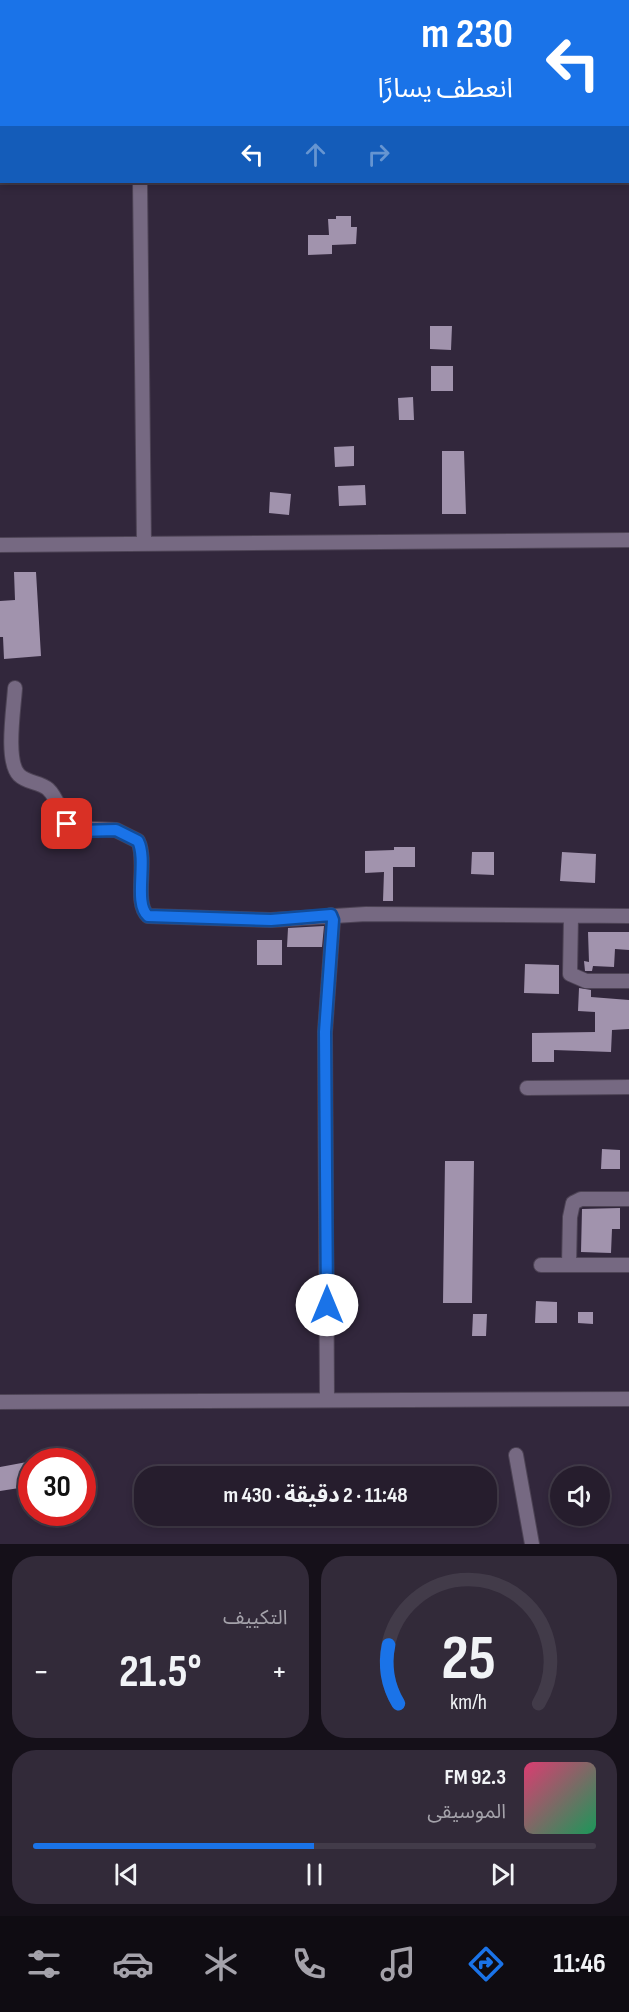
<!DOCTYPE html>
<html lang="ar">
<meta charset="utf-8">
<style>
:root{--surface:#261d2d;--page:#322a39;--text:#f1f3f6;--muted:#a4a2aa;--line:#423b49;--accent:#1a73e8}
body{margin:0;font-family:"Sofia Sans Condensed","Noto Sans Arabic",sans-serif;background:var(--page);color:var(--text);direction:rtl;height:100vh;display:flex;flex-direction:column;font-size:22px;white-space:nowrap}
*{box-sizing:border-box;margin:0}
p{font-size:20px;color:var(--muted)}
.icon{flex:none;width:33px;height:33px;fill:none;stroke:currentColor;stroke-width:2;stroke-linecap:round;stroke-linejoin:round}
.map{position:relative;height:1544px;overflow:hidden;direction:ltr}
.sheet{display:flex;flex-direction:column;gap:12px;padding:12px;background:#151019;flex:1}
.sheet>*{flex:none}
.hud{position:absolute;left:0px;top:0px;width:630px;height:183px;box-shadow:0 3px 9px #0003,0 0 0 2px var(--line);direction:rtl;background:#1a73e8;color:#fff;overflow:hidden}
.fabs{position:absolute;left:550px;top:1466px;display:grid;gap:12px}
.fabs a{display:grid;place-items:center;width:60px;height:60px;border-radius:50%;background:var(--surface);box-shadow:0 3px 9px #0003,0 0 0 2px var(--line);font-size:30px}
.speed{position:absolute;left:18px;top:1448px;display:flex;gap:12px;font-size:30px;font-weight:700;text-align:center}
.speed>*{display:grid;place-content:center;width:78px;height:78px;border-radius:50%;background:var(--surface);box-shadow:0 3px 9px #0003,0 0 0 2px var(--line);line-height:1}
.speed .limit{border:9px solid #d22;background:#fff;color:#111}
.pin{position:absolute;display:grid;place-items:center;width:51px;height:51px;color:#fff;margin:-26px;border-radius:12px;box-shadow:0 3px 9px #0006}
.me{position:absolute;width:66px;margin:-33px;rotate:0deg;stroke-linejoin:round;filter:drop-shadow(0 0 4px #0008)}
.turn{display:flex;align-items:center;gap:21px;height:126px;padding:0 18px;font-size:27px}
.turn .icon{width:78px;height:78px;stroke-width:2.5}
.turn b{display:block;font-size:42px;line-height:51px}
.lanes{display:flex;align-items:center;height:57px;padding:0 18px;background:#0003;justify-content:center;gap:30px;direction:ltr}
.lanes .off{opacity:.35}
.big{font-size:45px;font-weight:700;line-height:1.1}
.sheet .widget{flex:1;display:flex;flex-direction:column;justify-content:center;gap:9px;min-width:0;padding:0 21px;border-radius:24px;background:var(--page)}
.sheet .dial{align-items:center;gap:0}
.dial svg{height:156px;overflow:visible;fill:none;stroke:var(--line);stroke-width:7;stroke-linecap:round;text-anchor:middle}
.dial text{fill:var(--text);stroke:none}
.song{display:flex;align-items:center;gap:18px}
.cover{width:72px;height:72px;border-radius:9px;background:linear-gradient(135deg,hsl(340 70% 55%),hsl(150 70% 35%))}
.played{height:6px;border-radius:3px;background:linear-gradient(90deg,var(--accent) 50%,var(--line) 50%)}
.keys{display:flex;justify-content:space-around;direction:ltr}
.heat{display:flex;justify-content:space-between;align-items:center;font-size:33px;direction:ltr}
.sheet .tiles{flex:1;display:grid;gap:12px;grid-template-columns:1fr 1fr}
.widget:last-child{grid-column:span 2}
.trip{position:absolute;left:134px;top:1466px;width:363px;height:60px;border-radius:24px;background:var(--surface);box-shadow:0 3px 9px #0003,0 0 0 2px var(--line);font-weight:700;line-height:60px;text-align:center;direction:rtl}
.menu{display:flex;height:96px;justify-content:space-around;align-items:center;background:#0f0c12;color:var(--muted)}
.menu .icon{width:42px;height:42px}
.menu .selected{color:var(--accent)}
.menu b{font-size:27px;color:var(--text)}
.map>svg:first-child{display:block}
</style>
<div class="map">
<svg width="629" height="1544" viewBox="0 0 629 1544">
<rect width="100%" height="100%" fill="#32273c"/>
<!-- building -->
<path fill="#a193ad" d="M336 216H351V227H357L356 244 332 245V254L308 255V235H329L328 219H336Z
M430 326H452L451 350 430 349Z
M431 366H453V391H431Z
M413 397 414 420H399L398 398Z
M354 446V466L335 467 334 447Z
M442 451H464L466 514H442Z
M365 485 366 505 339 506 338 486Z
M270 492 291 494 289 515 269 513Z
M14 572H36L41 656 4 659 3 637H0V601L15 600Z
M394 847H415V867H393V901H383L384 872 365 873V851L394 850Z
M472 852H494V875L471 874Z
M562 852 596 854 595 883 560 881Z
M324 926 322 947H287L288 928Z
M588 932H629V950L615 949 614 967 593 966 592 971H585L584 961 589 962Z
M257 940H282V965H257Z
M525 964 559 965V994L524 993Z
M579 988 591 990V997L629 1000V1029L612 1030 611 1052 554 1050V1062H532V1033L595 1032V1012L578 1011Z
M602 1149 620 1150V1169H601Z
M445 1161H474L472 1303H443Z
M620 1208V1229H612L611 1253 581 1252 582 1209Z
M536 1301 557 1302V1323H535Z
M578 1312H593V1324L578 1323Z
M473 1314H487L486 1336H472Z
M27 1462V1464L32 1463V1486L0 1491V1467Z"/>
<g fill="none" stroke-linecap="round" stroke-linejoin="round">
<!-- minor casing -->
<g stroke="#4d4355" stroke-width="16">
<path id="minor" d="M138 0V2
M140 182 144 544
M0 545 629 540
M15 688C14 707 5 761 19 775 27 783 40 782 48 789 60 800 60 818 72 828L116 830 138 841C148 861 133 903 148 916L271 920 366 914 629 916
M571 916 570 974 586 981H629
M527 1088 629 1087
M541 1265H629
M569 1265 570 1217 573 1203 581 1199H629
M327 1400 325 1032 333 920 331 915
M0 1402 629 1399
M516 1455 532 1544"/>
</g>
<!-- minor -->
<use href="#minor" stroke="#766982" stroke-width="14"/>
</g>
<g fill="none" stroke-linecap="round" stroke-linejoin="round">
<!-- route casing -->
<g stroke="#114b97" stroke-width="15">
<path id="route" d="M67 824 78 831 116 830 138 841C148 861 133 903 148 916L271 920 331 915 333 920 325 1032 327 1305"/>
</g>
<!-- route -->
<use href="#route" stroke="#1a73e8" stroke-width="10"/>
</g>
</svg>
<div class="fabs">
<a><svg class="icon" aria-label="sound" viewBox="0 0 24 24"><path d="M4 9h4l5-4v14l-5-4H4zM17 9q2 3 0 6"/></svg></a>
</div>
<div class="speed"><div class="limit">30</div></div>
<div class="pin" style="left:67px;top:824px;background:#d93025"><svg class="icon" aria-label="arrive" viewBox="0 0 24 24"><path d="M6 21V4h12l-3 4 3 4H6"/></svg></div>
<svg class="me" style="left:327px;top:1305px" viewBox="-20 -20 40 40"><circle r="19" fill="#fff"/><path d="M0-13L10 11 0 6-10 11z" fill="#1a73e8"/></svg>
<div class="trip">11:48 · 2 دقيقة · 430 m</div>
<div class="hud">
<div class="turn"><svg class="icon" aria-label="left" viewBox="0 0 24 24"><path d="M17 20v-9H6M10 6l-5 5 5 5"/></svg><div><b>230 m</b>انعطف يسارًا</div></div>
<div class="lanes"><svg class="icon" aria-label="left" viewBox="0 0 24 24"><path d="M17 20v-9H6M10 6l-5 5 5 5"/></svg><svg class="icon off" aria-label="ahead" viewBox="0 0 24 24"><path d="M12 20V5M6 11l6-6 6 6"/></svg><svg class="icon off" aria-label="right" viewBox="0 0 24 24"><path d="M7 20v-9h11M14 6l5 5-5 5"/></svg></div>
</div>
</div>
<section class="sheet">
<div class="tiles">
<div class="widget dial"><svg viewBox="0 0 100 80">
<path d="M14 69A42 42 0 1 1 86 69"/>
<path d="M14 69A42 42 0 0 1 9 39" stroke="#1a73e8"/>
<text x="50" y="56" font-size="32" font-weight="700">25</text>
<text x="50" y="72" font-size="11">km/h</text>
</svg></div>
<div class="widget"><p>التكييف</p>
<div class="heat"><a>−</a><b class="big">21.5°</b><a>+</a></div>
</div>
<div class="widget">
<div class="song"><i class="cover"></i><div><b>92.3 FM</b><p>الموسيقى</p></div></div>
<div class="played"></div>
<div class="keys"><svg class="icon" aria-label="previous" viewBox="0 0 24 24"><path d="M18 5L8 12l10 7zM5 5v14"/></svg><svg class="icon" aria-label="pause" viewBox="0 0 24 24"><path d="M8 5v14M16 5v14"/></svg><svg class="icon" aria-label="next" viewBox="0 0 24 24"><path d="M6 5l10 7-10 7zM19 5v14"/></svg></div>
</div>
</div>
</section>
<nav class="menu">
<b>11:46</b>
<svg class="icon selected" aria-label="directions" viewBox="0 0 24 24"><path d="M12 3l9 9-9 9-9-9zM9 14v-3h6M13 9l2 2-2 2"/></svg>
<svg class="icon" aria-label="music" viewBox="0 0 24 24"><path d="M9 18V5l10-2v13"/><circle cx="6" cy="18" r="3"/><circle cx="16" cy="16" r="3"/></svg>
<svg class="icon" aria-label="phone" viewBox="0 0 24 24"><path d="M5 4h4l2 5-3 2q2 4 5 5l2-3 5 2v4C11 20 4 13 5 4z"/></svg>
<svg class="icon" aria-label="climate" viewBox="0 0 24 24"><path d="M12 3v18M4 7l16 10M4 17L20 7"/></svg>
<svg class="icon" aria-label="car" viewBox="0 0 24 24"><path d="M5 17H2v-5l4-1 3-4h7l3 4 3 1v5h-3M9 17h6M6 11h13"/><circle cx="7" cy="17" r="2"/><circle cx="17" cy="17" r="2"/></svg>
<svg class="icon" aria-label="filters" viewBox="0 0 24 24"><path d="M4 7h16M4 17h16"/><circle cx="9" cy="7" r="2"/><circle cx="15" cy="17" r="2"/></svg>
</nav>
